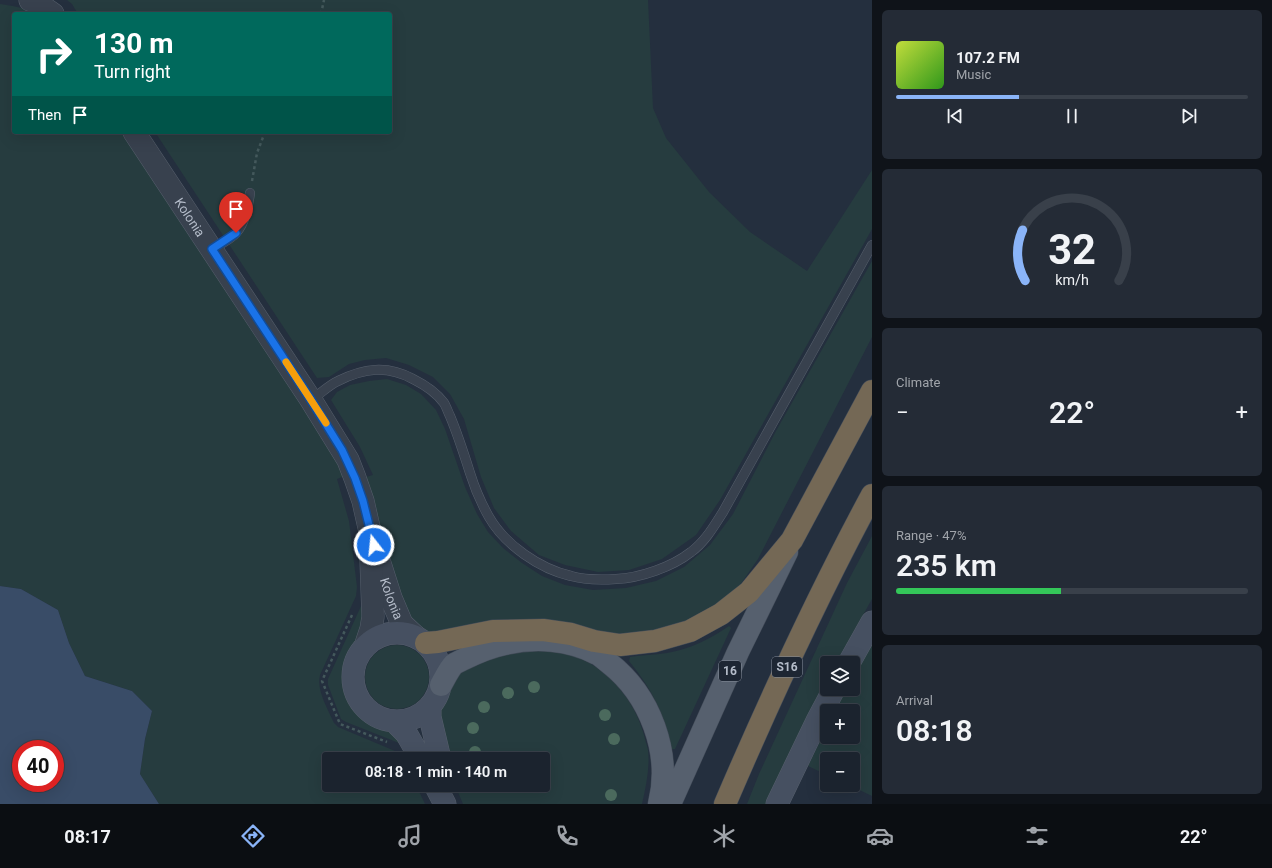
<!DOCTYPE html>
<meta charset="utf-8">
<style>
:root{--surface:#1b232e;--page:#242b36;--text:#f1f3f6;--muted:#a0a4aa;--line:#39404a;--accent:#8ab4f8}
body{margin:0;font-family:Roboto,sans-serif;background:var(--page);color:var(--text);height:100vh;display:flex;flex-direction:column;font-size:15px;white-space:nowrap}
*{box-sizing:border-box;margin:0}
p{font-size:13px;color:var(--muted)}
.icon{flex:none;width:22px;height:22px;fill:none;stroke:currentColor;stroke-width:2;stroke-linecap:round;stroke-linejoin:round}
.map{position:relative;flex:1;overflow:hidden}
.details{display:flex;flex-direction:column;gap:10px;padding:10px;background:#0f1319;width:400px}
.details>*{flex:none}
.hud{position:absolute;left:12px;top:12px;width:380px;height:122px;border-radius:4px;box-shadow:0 4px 16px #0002,0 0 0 1px var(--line);background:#00695c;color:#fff;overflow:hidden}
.tools{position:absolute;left:820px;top:656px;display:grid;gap:8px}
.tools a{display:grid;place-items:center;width:40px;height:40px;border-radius:4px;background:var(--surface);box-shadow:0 4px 16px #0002,0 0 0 1px var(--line);font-size:20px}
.speed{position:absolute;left:12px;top:740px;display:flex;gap:8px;font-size:20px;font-weight:700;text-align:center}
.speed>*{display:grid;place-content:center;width:52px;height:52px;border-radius:50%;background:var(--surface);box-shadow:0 4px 16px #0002,0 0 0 1px var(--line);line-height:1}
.speed .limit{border:6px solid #d22;background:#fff;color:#111}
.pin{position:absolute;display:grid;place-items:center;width:34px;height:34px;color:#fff;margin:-41px -17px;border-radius:50% 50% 50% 0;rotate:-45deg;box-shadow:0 0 4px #0007}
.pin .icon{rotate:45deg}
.me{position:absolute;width:44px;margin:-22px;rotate:344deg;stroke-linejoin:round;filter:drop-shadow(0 0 3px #0008)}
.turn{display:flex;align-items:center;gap:14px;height:84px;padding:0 16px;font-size:18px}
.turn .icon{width:52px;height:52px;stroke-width:2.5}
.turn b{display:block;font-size:28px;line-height:34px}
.then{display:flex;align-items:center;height:38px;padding:0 16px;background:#0003;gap:8px;font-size:15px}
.big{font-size:30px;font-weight:600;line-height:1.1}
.details .card{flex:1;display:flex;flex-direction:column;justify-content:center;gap:6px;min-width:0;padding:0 14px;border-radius:6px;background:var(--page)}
.details .dial{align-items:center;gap:0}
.dial svg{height:104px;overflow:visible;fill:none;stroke:var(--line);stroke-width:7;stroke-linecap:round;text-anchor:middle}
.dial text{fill:var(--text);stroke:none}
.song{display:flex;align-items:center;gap:12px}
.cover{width:48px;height:48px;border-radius:6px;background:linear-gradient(135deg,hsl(70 70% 55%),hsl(110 70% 35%))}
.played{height:4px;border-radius:2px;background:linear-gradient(90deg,var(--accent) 35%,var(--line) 35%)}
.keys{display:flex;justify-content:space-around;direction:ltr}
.heat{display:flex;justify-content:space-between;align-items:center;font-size:22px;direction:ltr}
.charge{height:6px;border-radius:3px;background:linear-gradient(90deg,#34c759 47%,var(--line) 0)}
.trip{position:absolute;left:322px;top:752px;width:228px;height:40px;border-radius:4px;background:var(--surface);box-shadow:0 4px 16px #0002,0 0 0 1px var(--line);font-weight:600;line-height:40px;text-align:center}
.tab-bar{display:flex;height:64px;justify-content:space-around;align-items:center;background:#0b0e12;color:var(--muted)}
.tab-bar .icon{width:28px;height:28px}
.tab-bar .current{color:var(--accent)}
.tab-bar b{font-size:18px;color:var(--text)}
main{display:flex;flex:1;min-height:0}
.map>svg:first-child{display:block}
</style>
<main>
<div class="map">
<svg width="872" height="804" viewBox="0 0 872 804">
<rect width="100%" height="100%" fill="#242f3e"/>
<!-- green -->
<path fill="#263c3f" d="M67 0H648L653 108 666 138 709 192 750 232 807 271 872 170V229L720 500 696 535 662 559 629 570 598 572 565 565 539 555 511 531 494 508 481 477 464 419 450 394 433 377 409 365 386 358 365 360 349 364 329 377 317 378 155 132H390V14H78L72 4Z
M0 4C13 6 24 7 35 14H14V132H125L327 438 347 475 337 479 349 521 357 587 356 596 320 675C316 690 328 709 334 723L338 727 395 751 399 753 403 759H329V785H416L425 804H159L140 774 145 739 152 711 132 691 85 676 69 643 58 610 21 589 0 586Z
M872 261V337L758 559 740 585 716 607 688 623 639 635 431 634 415 625 406 617 363 478 373 475 360 447 331 400 337 392 350 385 369 381 387 379 406 385 421 394 436 410 445 429 465 487 477 514 488 532 503 548 522 563 542 576 565 585 593 590 626 588 656 581 684 567 710 545 733 514 776 431Z
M872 536V599L836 663H827V681L767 804H747L759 774 847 583Z
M366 595 368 614 357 639 350 648 346 658 342 674V685L349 703 361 718 370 725 391 733 403 743H399L346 722 341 719 328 685V679Z
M729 626 731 628 675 749H672C663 711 653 691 629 661L630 657C642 655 654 655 667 653 690 649 710 639 729 626Z
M872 643V796L849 785H853V759H827V775L808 766 827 727V737H853V711H835L845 689H853V676Z
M365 677a32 32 0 1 1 64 0a32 32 0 1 1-64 0Z
M523 649C539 649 556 649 571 654 607 668 634 698 644 735 645 740 647 745 648 750 650 768 646 786 642 804H463L455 785H543V759H445L437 717 447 699 453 682 459 673 471 665Z"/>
<!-- water -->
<path fill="#394c67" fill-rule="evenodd" d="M0 586 21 589 58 610 69 643 85 676 132 691 152 711 145 739 140 774 159 804H0ZM21 749H55V783H21Z"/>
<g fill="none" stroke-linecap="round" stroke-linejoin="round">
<!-- service casing -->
<g stroke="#565f6c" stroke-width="10">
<path id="service" d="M212 249C219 245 231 239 236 233 245 223 248 207 250 193
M311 400C320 394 329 385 338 381 364 368 387 365 413 379 425 385 436 392 444 403 446 406 448 412 450 416 458 435 464 454 470 473 475 489 481 503 489 517 505 545 540 569 571 576 585 580 601 580 616 579 640 578 672 567 691 552 705 542 714 526 723 512L872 245"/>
</g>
<!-- tertiary casing -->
<g stroke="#565f6c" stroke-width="23">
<g id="tertiary">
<path d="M30 0 36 2 53 14"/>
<path id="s1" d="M134 132 311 400 348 460 355 478 363 501 370 532 391 598 402 624 416 637"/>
<path d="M366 644 371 629 373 617 371 561"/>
</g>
</g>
<!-- secondary casing -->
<g stroke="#565f6c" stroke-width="23">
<path id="secondary" d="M353 677a44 44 0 1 1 88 0a44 44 0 1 1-88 0Z
M849 663 872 622
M430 706V717L440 759
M395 722 406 733 421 759
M435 785 445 804
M777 804 817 721 834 689"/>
</g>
<!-- primary casing -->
<g stroke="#414a57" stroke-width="23">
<path id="primary" d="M441 685C445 678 449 669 454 664 456 663 460 661 462 660 476 653 490 647 505 644 535 637 569 639 597 654 601 656 605 660 609 663 650 695 672 753 659 804
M670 804 738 652 787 552"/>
</g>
<!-- motorway casing -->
<g stroke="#434c59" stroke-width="23">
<path id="motorway" d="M426 643 438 642 493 631 543 630 571 634 594 641 620 645 655 641 690 631 721 614 749 592 792 540 872 391
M725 804C770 699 818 595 872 495"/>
</g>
<!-- path -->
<path stroke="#44595c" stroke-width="2.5" stroke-dasharray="3 3" stroke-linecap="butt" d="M321 14 324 0
M252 181 257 153 265 132
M352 615 322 681 340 724 387 742"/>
<!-- service -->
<use href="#service" stroke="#38414e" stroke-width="9"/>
<!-- tertiary -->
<use href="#tertiary" stroke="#38414e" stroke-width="22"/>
<!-- secondary -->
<use href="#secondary" stroke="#465061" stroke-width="22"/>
<!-- primary -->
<use href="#primary" stroke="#56606e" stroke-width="22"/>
<!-- motorway -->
<use href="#motorway" stroke="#746855" stroke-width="22"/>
</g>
<!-- trees -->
<g fill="#4b6a5d">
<circle cx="534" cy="687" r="6"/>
<circle cx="508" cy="693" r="6"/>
<circle cx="484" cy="707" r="6"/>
<circle cx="605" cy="715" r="6"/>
<circle cx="473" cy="728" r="6"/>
<circle cx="614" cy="739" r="6"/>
<circle cx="475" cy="752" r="6"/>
<circle cx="611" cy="795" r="6"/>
</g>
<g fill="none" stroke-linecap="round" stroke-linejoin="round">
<!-- route casing -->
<g stroke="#114b97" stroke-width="10">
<path id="route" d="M236 233 212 249 311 400 342 450 355 478 363 501 374 545"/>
</g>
<!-- route -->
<use href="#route" stroke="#1a73e8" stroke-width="7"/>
<!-- slow -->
<path stroke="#f59e0b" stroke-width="7" d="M286 362 326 423"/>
</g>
<g text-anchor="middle" stroke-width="3.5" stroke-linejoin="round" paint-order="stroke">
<!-- shield labels -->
<g fill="#1d2633" stroke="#878f9c" stroke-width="1">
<rect x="772" y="657" width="30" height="20" rx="3"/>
<rect x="719" y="661" width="22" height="20" rx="3"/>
</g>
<g font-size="12" font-weight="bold" fill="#b4bcc9">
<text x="787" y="671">S16</text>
<text x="730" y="675">16</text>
</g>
<!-- street labels -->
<g font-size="13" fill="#b4bcc9" stroke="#1d2633">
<text dy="5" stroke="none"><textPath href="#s1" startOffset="102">Kolonia</textPath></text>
<text dy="5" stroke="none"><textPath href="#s1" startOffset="537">Kolonia</textPath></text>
</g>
</g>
</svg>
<div class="tools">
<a><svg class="icon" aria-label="layers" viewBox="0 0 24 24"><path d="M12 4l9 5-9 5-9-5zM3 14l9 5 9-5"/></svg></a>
<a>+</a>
<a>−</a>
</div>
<div class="speed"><div class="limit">40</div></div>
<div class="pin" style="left:236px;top:233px;background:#d93025"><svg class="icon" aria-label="arrive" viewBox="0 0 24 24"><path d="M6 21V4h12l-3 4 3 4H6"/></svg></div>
<svg class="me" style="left:374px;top:545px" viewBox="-20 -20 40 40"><circle r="17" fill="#1a73e8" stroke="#fff" stroke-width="3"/><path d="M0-11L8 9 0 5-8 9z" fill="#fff"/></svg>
<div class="trip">08:18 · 1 min · 140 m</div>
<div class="hud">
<div class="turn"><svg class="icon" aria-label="right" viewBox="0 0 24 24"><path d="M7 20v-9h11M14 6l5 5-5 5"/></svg><div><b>130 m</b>Turn right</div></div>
<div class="then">Then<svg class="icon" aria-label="arrive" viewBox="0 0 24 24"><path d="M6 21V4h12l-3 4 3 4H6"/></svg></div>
</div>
</div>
<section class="details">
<div class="card">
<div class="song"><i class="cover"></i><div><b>107.2 FM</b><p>Music</p></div></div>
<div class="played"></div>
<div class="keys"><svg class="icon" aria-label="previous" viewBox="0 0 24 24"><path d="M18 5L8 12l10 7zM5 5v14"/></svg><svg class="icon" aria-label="pause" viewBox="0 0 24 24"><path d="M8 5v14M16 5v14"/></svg><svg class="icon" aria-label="next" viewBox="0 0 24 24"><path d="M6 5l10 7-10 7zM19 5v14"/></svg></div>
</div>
<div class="card dial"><svg viewBox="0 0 100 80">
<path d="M14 69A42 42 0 1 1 86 69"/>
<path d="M14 69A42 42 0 0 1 12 30" stroke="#8ab4f8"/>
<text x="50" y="56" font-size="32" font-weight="700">32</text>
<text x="50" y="72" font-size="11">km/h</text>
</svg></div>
<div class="card"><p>Climate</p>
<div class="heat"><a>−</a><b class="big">22°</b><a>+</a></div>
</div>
<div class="card"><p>Range · 47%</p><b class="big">235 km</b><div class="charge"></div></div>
<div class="card"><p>Arrival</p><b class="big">08:18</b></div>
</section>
</main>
<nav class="tab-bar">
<b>08:17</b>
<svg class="icon current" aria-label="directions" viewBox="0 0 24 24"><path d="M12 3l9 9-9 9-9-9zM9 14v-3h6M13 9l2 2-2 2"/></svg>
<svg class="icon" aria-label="music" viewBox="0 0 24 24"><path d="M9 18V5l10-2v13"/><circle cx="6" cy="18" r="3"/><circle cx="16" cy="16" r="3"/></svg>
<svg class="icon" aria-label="phone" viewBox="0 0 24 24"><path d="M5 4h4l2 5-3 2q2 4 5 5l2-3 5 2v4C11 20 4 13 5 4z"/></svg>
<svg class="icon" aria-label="climate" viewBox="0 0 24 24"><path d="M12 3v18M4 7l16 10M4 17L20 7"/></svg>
<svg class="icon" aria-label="car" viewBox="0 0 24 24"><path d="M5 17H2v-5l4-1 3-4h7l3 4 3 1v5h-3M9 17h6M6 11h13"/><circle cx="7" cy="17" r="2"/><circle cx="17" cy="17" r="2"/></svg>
<svg class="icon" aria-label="filters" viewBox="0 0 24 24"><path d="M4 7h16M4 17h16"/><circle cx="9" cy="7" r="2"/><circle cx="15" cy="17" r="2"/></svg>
<b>22°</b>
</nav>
